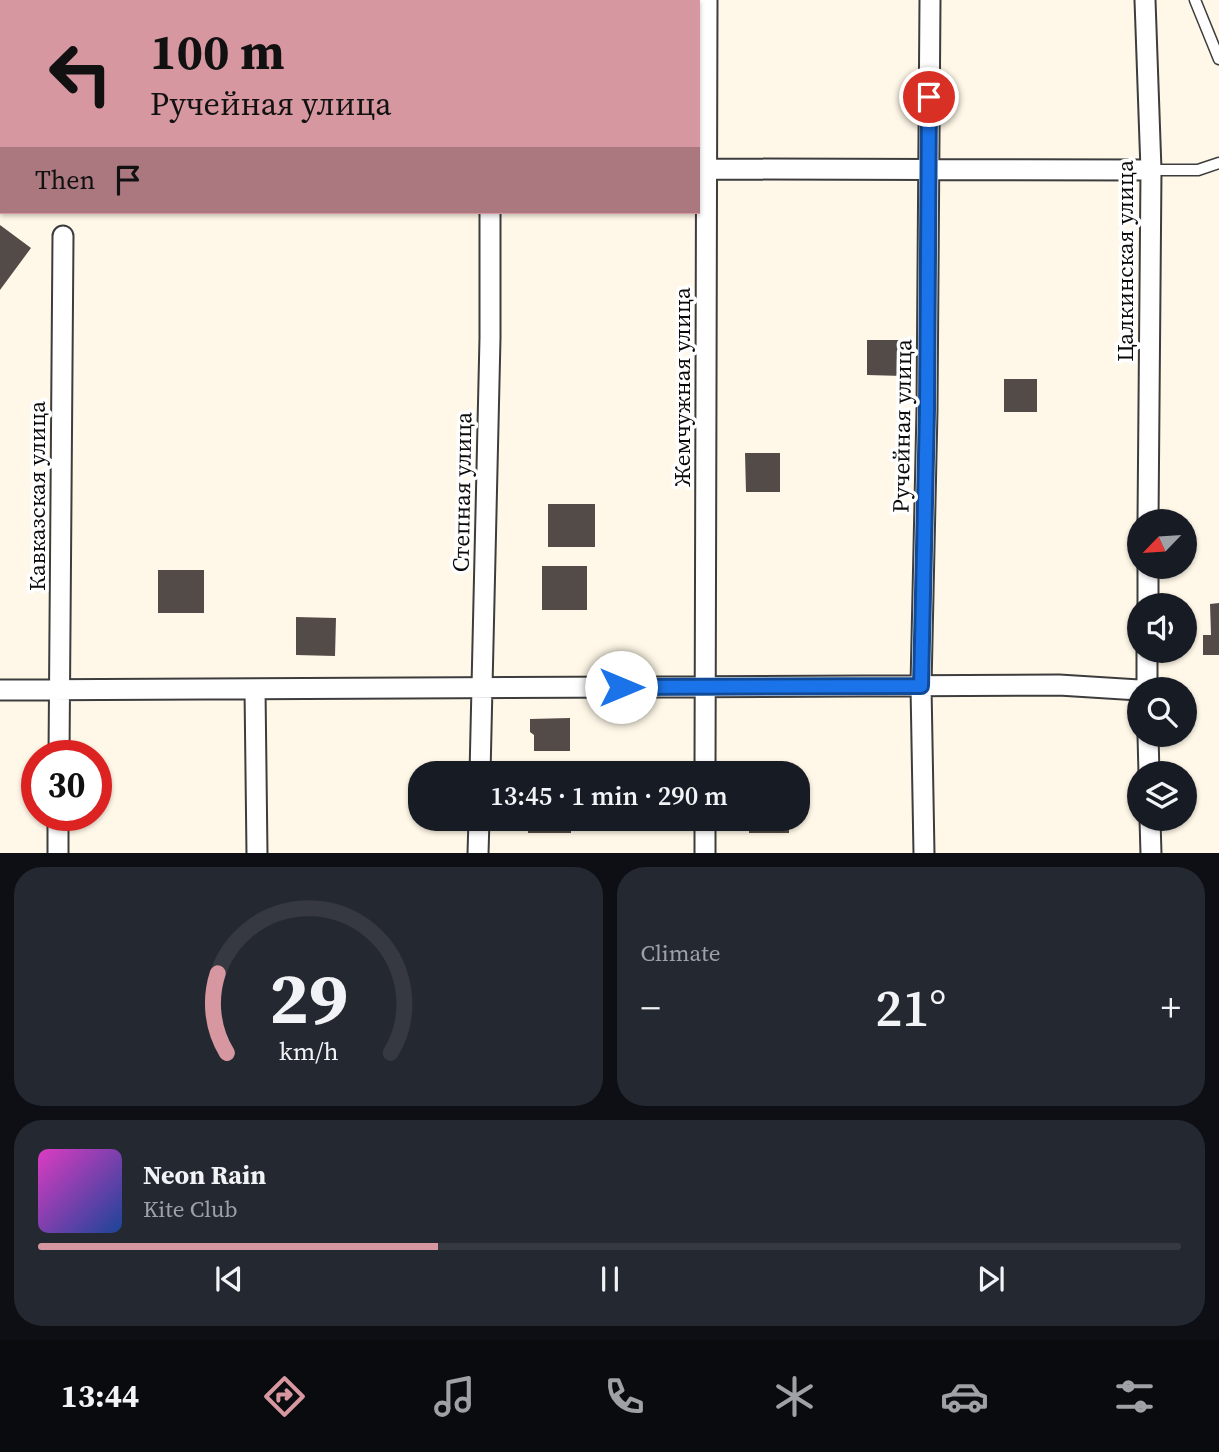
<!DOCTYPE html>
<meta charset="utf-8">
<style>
:root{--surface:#171b24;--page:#242831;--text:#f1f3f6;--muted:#9ea1a6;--line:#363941;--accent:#d797a0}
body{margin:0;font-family:"Source Serif 4",serif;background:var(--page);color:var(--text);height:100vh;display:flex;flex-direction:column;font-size:26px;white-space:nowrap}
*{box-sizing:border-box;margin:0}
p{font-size:23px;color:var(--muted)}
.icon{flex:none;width:38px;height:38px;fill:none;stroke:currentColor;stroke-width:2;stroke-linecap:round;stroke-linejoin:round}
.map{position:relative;height:853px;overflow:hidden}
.side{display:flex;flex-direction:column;gap:14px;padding:14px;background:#0d0f14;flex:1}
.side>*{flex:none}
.banner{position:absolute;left:0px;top:0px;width:700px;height:214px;box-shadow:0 2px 5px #0004;background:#d797a0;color:#111;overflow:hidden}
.needle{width:46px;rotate:245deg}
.tools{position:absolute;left:1127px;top:509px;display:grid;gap:14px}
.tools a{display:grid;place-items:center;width:70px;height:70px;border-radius:50%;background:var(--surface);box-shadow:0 2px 5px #0004;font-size:35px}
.speed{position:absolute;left:21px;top:740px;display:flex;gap:14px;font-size:35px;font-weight:700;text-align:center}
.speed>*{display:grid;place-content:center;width:91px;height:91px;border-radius:50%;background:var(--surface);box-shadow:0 2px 5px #0004;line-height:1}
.speed .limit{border:10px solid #d22;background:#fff;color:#111}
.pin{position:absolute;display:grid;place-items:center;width:60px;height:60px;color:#fff;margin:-30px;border:4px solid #fff;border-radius:50%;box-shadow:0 2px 7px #0007}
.me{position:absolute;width:77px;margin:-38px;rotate:90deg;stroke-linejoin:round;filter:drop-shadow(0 0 5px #0008)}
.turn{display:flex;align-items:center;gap:24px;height:147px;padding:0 35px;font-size:32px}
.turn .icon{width:91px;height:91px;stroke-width:2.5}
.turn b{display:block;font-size:49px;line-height:60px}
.then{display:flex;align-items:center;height:66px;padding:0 35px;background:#0003;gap:14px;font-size:26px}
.big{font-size:52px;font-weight:600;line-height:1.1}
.side .tile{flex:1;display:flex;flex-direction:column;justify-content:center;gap:10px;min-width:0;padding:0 24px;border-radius:28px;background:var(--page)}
.side .dial{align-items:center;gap:0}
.dial svg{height:182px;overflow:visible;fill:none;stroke:var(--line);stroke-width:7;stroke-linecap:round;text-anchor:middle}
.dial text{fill:var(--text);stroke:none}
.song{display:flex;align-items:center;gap:21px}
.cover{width:84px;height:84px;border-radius:10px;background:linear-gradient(135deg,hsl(310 70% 55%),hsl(220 70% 35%))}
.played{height:7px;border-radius:4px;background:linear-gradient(90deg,var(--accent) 35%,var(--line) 35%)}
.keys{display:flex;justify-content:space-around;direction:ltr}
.heat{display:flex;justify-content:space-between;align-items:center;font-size:38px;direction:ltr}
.side .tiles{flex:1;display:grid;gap:14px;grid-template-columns:1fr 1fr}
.tile:last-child{grid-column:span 2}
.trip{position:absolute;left:408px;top:761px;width:402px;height:70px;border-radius:28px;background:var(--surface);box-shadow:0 2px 5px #0004;font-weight:600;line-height:70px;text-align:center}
.menu{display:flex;height:112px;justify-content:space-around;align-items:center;background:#090b0e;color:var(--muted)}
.menu .icon{width:49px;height:49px}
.menu .current{color:var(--accent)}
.menu b{font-size:32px;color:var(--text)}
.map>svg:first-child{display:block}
</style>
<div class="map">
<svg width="1219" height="854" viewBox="0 0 1219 854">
<rect width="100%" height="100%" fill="#fff8e8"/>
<!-- building -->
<path fill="#534b47" d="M0 225 31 248 0 290Z
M867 340H904L903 376 867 375Z
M1004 379H1037V412H1004Z
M745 453H780V492H746Z
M548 504H595V547H548Z
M542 566H587V610H542Z
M158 570H204V613H158Z
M1219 603V655H1203V635H1211L1210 604Z
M296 617 336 618 335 656 296 655Z
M570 718V751H534V735L530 732V719Z
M541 761H572V774H542Z
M528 819H571V833H528Z
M749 819H789V833H749Z"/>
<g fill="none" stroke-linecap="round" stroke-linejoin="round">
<!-- service casing -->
<g stroke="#3d3d3d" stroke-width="13">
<path id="service" d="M1195 0 1219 59
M1151 170H1198L1219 163"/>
</g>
<!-- minor casing -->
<g stroke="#3d3d3d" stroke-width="23">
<path id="minor" d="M1145 0 1151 170 1148 522
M707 169 1151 170
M1148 606V567
M255 689 257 854
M0 690 1059 685 1139 690
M1147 690V651
M1148 735 1149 774
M59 756 63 236
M480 774 490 338V212
M705 774 707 0
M705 819V854
M1150 819 1151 854
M58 854V816
M478 854 479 819
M924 854 921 686 927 410 930 0"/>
</g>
<!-- service -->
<use href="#service" stroke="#fff" stroke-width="10"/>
<!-- minor -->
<use href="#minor" stroke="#fff" stroke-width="19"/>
</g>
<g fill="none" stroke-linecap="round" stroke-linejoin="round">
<!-- route casing -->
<g stroke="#114b97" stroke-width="18">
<path id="route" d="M621 687 921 686 927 410 929 97"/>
</g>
<!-- route -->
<use href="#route" stroke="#1a73e8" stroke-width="12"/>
</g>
<g text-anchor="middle" stroke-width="7" stroke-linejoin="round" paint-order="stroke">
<!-- street labels -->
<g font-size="23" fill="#0a0a0a" stroke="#fff">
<text transform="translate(1125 261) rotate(-90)" y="8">Цалкинская улица</text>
<text transform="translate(682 387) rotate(-90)" y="8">Жемчужная улица</text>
<text transform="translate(902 426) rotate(-89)" y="8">Ручейная улица</text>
<text transform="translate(462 492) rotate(-89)" y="8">Степная улица</text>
<text transform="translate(37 496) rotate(-90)" y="8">Кавказская улица</text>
</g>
</g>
</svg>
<div class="tools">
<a><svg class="needle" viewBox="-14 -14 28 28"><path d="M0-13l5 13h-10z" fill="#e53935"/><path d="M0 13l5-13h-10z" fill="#9ea1a6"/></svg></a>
<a><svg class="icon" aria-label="sound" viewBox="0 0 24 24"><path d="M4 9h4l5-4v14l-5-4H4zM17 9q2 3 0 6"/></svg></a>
<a><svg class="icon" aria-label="search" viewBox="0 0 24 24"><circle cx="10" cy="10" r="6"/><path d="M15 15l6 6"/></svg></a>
<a><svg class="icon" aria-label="layers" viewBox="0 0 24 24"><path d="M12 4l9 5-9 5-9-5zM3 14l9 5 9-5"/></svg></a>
</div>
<div class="speed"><div class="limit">30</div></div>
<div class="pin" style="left:929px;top:97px;background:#d93025"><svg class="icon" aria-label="arrive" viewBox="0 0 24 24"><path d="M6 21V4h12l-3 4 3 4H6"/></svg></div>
<svg class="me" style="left:621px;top:687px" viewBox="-20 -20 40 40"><circle r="19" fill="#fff"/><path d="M0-13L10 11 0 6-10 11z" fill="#1a73e8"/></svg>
<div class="trip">13:45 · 1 min · 290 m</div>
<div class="banner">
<div class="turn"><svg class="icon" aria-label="left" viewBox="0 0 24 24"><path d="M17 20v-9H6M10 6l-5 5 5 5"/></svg><div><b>100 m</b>Ручейная улица</div></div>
<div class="then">Then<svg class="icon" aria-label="arrive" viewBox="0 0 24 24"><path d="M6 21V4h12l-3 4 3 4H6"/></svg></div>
</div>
</div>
<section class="side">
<div class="tiles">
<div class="tile dial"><svg viewBox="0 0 100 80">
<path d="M14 69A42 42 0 1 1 86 69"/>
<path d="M14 69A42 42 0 0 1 10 34" stroke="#d797a0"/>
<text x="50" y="56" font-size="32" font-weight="700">29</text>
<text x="50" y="72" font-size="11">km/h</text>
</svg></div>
<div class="tile"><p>Climate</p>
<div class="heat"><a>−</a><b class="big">21°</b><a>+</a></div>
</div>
<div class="tile">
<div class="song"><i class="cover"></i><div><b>Neon Rain</b><p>Kite Club</p></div></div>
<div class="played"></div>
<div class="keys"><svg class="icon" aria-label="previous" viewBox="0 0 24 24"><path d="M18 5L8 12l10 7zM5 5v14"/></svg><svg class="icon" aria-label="pause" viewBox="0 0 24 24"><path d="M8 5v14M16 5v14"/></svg><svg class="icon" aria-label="next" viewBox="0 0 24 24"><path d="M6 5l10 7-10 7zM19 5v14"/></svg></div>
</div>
</div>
</section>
<nav class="menu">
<b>13:44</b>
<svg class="icon current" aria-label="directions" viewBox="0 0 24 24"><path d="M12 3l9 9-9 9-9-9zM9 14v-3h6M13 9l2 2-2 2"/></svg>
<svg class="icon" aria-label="music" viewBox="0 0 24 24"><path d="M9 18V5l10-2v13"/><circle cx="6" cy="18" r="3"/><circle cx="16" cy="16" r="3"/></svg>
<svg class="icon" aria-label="phone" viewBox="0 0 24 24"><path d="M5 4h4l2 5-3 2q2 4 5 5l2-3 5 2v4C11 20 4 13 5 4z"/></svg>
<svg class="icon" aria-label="climate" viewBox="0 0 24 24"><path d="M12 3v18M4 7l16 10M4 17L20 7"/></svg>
<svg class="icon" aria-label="car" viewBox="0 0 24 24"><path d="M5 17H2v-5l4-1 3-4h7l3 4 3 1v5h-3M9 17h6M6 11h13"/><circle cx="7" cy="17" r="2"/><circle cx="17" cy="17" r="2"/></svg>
<svg class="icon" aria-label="filters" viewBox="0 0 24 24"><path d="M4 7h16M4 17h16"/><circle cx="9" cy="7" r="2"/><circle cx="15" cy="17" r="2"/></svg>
</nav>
